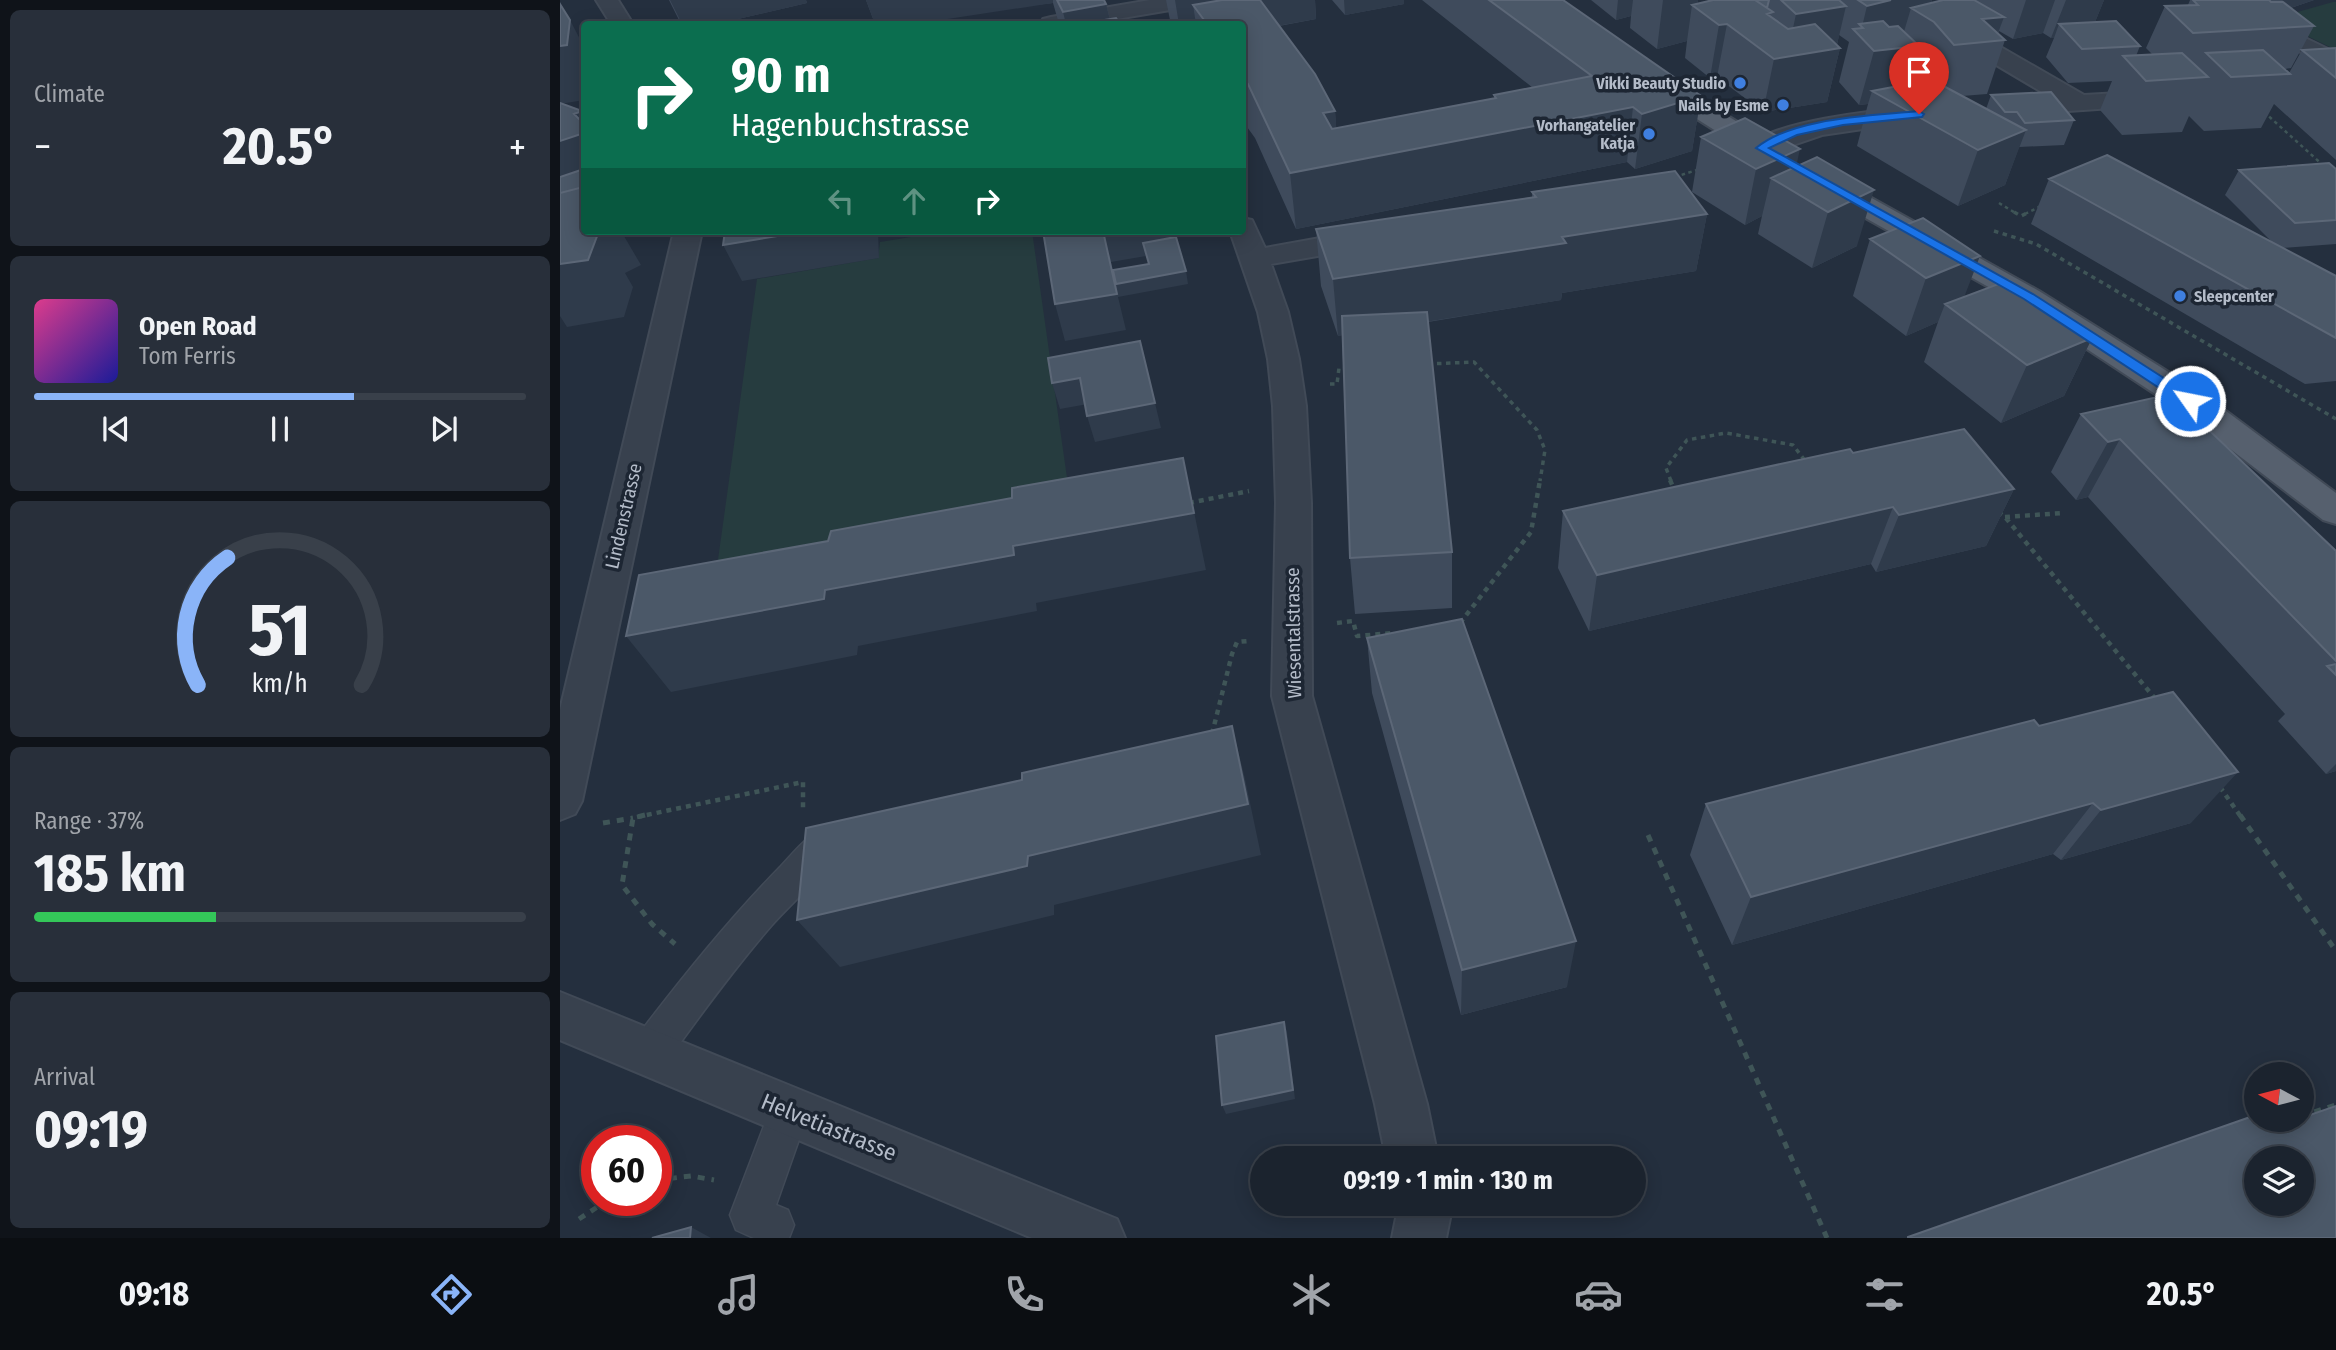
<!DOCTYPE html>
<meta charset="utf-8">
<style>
:root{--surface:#1b232e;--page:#282f3a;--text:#f1f3f6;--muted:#a0a4aa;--line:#39404a;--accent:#8ab4f8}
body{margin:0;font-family:"Fira Sans Condensed",sans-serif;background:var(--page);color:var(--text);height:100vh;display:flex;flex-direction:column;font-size:26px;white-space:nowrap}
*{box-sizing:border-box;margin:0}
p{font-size:23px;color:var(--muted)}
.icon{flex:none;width:38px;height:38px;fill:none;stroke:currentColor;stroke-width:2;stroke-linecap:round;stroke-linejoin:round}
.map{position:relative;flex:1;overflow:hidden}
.details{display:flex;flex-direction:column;gap:10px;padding:10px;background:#0f1319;width:560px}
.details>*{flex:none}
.top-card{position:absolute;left:21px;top:21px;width:665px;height:214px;border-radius:7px;box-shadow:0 4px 18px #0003,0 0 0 2px var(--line);background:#0b6e4f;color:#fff;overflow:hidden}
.needle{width:46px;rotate:277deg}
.tools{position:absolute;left:1684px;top:1062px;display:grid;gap:14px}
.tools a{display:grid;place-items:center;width:70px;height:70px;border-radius:50%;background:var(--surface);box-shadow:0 4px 18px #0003,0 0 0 2px var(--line);font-size:35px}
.speed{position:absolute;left:21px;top:1125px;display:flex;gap:14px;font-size:35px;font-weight:700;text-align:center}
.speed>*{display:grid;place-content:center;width:91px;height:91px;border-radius:50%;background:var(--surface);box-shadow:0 4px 18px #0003,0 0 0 2px var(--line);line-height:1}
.speed .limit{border:10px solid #d22;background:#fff;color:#111}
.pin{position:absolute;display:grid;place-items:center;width:60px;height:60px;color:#fff;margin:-72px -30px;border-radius:50% 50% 50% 0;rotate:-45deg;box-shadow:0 0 7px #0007}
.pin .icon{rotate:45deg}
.me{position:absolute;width:77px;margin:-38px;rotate:303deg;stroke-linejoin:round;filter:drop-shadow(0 0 5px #0008)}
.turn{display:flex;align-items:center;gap:24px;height:147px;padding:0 35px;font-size:32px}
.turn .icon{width:91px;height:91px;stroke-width:2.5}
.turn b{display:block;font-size:49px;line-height:60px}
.lanes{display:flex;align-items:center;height:66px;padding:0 35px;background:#0003;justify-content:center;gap:35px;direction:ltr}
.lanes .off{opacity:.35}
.big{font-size:52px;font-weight:700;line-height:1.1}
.details .tile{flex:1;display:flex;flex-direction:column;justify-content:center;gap:10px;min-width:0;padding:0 24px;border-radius:10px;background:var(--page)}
.details .dial{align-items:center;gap:0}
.dial svg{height:182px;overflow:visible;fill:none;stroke:var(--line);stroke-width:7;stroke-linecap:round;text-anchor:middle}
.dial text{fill:var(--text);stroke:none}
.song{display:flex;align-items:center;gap:21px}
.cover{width:84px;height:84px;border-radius:10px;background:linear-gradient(135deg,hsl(330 70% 55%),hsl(240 70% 35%))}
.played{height:7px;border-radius:4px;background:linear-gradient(90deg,var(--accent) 65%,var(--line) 65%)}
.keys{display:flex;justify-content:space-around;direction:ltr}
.heat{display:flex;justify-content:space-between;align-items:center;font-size:38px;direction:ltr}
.charge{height:10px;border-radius:5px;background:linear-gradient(90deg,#34c759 37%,var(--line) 0)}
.trip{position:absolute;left:690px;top:1146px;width:396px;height:70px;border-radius:35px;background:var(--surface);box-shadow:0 4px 18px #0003,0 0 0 2px var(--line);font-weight:700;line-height:70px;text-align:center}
.menu{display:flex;height:112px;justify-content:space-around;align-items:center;background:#0b0e12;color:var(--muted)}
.menu .icon{width:49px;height:49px}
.menu .selected{color:var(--accent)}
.menu b{font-size:32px;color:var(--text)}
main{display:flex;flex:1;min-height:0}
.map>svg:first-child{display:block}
</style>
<main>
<section class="details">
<div class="tile"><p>Climate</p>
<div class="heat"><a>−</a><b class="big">20.5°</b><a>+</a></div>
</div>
<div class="tile">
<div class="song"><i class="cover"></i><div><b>Open Road</b><p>Tom Ferris</p></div></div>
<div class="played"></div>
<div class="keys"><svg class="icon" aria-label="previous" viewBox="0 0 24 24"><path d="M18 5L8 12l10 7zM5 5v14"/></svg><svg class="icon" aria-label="pause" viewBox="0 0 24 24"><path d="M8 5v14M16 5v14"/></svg><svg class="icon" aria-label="next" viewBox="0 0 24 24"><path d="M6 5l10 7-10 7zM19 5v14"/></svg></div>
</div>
<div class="tile dial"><svg viewBox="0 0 100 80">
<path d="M14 69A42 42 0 1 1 86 69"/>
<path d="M14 69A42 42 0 0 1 27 13" stroke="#8ab4f8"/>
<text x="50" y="56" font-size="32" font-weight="700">51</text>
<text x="50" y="72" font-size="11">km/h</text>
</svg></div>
<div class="tile"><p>Range · 37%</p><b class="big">185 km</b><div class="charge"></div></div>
<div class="tile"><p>Arrival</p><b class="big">09:19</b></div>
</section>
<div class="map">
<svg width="1776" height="1238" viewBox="0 0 1776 1238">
<rect width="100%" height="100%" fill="#242f3e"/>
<!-- green -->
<path fill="#263c3f" d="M1776 2V50L1713 19 1773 2Z
M388 231H472L510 499 157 567 197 279 318 258 320 242Z"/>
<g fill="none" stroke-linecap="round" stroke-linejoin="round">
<!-- service casing -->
<g stroke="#414a57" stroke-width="3">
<path id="service" d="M270 825 282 829 287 840C276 864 232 902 212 925 173 970 138 1018 103 1067L89 1072 75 1067 70 1053 75 1039C121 979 168 920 221 866 236 850 250 832 270 825Z
M229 1091 243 1097 249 1111 216 1205 228 1210 234 1225 229 1238H194L176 1230 170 1215 215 1097Z"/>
</g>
<!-- minor casing -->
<g stroke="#414a57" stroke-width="4">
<path id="minor" d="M36 0H58L73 24H51Z
M590 0H639L636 5 628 7 527 24H480L483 19 491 17Z
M1332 0H1359L1524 95 1596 91 1605 93 1608 98 1605 103 1596 105 1450 115 1441 113 1438 108 1441 103 1492 98 1335 5Z
M1639 0H1667L1776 53V69L1642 5Z
M1355 107 1364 110 1368 115 1364 120 1262 135 1201 156 1192 154 1188 148C1207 121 1321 110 1355 107Z
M682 218 692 220 705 248 810 229 820 232 824 238 820 244 810 247 711 264 728 312 739 359 746 406 751 503 752 696 867 1104 878 1158H826L815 1104 712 696 716 503 713 406 708 359 698 312 670 231H682Z
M114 231H142L22 801 15 814 0 820V710Z
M0 992 557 1219 565 1238H472L0 1040Z
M835 1204H889L891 1213 886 1238H832L837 1213Z"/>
</g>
<!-- primary casing -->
<g stroke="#414a57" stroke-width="4">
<path id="primary" d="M1094 74 1103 76 1218 147 1222 153 1218 159 1209 161 1200 159 1085 86 1082 81 1085 76Z
M1262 174 1272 176 1479 291 1642 393 1776 493V524L1763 520 1618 409 1457 303 1252 188 1249 182 1252 176Z"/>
</g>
<!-- path-far3 -->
<path stroke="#3f5557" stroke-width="2.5" stroke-dasharray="3.5 3.5" stroke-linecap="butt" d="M1704 112 1765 167
M1115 177 1140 169
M1439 203 1457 214
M1465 214 1481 206"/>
<!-- path-far2 -->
<path stroke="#3f5557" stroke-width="3.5" stroke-dasharray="4.5 4.5" stroke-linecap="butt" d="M1454 212 1461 216 1469 212
M1434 231 1476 244 1776 419
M868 364 914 362 977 430 985 450 980 481
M770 384H777L779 368H790
M1111 481 1106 468 1127 440 1166 433 1233 445 1246 462"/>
<!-- path-far1 -->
<path stroke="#3f5557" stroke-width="4.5" stroke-dasharray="5 5" stroke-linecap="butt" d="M1110 480 1114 489
M629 503 689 491
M1438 512 1445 517 1597 701
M1445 517 1503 513
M777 623 793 621 797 636 834 633
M900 623 971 532 980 480
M652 734 672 654 677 642 688 641
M1660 787 1681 817
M77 817 243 782V809"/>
<!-- path -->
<path stroke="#3f5557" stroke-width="5" stroke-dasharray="7 7" stroke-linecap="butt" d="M85 815 73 818 62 885 92 924 115 944
M1680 815 1776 951
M43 823 73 818
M1088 835 1267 1238
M1741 1116 1776 1105
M1713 1125 1729 1120
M96 1180 131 1176 154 1180
M19 1219 48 1200"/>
<!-- service -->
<use href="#service" fill="#38414e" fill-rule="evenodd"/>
<!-- minor -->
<use href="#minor" fill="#38414e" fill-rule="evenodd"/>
<!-- primary -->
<use href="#primary" fill="#56606e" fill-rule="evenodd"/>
</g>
<!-- wall -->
<path fill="#3f4b5c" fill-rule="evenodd" d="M109 0H246L247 3 156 24H121Z
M306 0H544L546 4 550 19 560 24H499L493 3 315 24Z
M606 0H755L756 19 719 26 775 111 776 128 934 98V95L973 88 862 0H1003L1141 96 1132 151 1075 169 1067 162 736 229 695 138 682 120V24H612L610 20Z
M772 0H844V4L785 15Z
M1031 0H1140H1138L1137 4 1150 0H1372L1371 3 1383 0H1544L1535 22 1580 46 1576 56 1593 55 1586 48 1605 6 1628 5 1630 0H1754L1731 8 1754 26 1731 68 1725 69 1729 73 1742 50 1776 48V160L1714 104 1701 128 1644 131 1629 116 1622 132 1562 135 1540 110 1552 81 1508 83 1486 57 1494 38H1491L1483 33 1453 39 1439 31 1438 34 1445 40 1427 94 1402 96 1426 109 1431 95 1514 120 1504 145 1459 147 1445 185 1398 206 1297 146 1308 104 1299 105 1279 82 1289 42 1279 35 1277 45 1280 48 1267 102 1203 112 1157 77 1150 78 1125 58 1127 41 1097 49 1070 28 1071 16 1056 20ZM1352 70 1358 75 1367 85 1347 87Z
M1141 137 1236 166 1297 246 1252 268 1198 234 1202 216 1185 225 1132 192Z
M1776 169V244L1723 248 1776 276V381L1745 384 1471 224 1489 179 1714 244 1665 195 1679 170Z
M972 192 1147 214 1136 271 1002 293 1001 300 868 322 892 552V608L795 614 790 558 782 335 778 336 761 286 756 229 972 197Z
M1310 239 1404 297 1532 338 1504 396 1441 423 1364 362 1378 322 1346 336 1293 296Z
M1521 414 1776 551V771L1766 774 1718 721 1725 714 1528 497 1516 500 1491 472Z
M1293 453 1454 489 1426 546 1316 572 1311 564 1029 631 998 568 1003 511Z
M807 638 1007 987 901 1015 812 693Z
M1479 726 1631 823 1501 860 1493 854 1172 945 1130 855 1146 804Z"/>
<!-- shaded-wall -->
<path fill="#2f3b4b" d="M110 0H246L247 3 156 24H122Z
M306 0H493V3L355 24H315Z
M615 0H666L633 5 636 24H619Z
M696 0H755L756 19 700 29Z
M784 0H844V4L785 15Z
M1058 0H1073L1071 16 1056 20Z
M1103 0H1140H1138L1137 8 1132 5 1127 41 1097 49Z
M1331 0H1372L1367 17 1351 8 1343 35 1303 28 1302 27 1307 6Z
M1466 0H1495L1483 33 1453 39Z
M1506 0H1544L1533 27 1499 24 1494 38H1491Z
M1723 0H1754L1716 13Z
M546 4 551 24H506L503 12Z
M1286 6 1276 49 1280 48 1267 102 1203 112 1214 59 1227 57 1236 14Z
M1444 17 1435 41 1422 19Z
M10 20 24 47V100L0 104V46Z
M1167 24 1157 77 1150 78 1159 25Z
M1359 46 1343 100 1312 91 1308 104 1299 105 1314 51Z
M1141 96 1132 151 1075 169 1082 114Z
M1073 107 1067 162 736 229 730 173 763 113 775 111 779 163Z
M22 111 24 116V132L14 114Z
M1466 130 1445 185 1398 206 1418 150Z
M24 133V223L0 230V141Z
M1240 149 1231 190 1211 178 1202 216 1185 225 1196 169Z
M1314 190 1297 246 1252 268 1268 212Z
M1147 214 1136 271 1002 293 1001 300 778 336 773 279 1002 237Z
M35 231H61L81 265 65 273 73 287 64 317 7 327 0 316V264Z
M248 231H318L319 258 182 281 163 245Z
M543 231H615L618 250 583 243 586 256 551 262 556 284 626 271 628 284 558 297 566 330 505 341 495 304Z
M1420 256 1398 313 1385 304 1378 322 1346 336 1366 278Z
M1532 338 1504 396 1441 423 1467 365Z
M520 378 528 404 500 409 492 383Z
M595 403 601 428 535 442 527 416Z
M1560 439 1528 497 1516 500 1548 442Z
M623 458 646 570 476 603 477 611 298 646 297 655 111 692 66 636 453 546Z
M1454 489 1426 546 1316 572 1339 515Z
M1333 507 1311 564 1029 631 1037 575Z
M672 726 685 779 701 855 494 905V915L280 967 237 920 468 856Z
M1776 764V771L1766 774Z
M1678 772 1631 823 1501 860 1541 810Z
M1533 803 1493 854 1172 945 1191 897Z
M1016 941 1007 987 901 1015 902 970Z
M724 1022 727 1032 735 1099 666 1114 662 1105Z
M131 1227 151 1238H130Z"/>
<!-- building -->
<path fill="#4b5868" stroke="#5c6777" stroke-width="2" fill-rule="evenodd" d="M497 0H544L546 4 503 12Z
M662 0H700L755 74 775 111 763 113 772 129 936 98 934 95 1032 76 929 0H1003L1141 96 1082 114 1073 107 730 173 688 84 682 77V24H647L633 5Z
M1153 0H1195L1213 12 1207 14 1228 29 1255 24 1280 48 1214 59 1167 24 1159 25 1132 5Z
M1195 0H1209L1207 8Z
M1221 0H1279L1286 6 1236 14Z
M1298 0H1331L1307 6Z
M1383 0H1414L1444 17 1422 19 1445 40 1394 45 1374 22 1351 8Z
M1633 0H1709L1711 2H1723L1754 26 1633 33 1605 6 1638 5Z
M0 4 10 20 7 45 0 46Z
M556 18 560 24H520Z
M1323 21 1329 27 1338 26 1359 46 1314 51 1293 29 1303 28 1299 24Z
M1556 21 1580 46 1522 49 1499 24Z
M1776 48V78L1742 50Z
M1703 50 1730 74 1671 77 1646 53Z
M1622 53 1648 77 1586 81 1563 56Z
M1376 82 1466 130 1418 150 1312 91 1338 86 1343 88 1357 83 1364 86Z
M1491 92 1514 120 1465 123 1457 112H1445L1431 95Z
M0 103 22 111 14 114 24 124V133L0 141Z
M1185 118 1240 149 1196 169 1141 137Z
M1547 155 1776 276V338L1489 179Z
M1257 157 1314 190 1268 212 1211 178Z
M1769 163 1776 169V220L1735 223 1679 170Z
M24 169V188L23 187 0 193V177Z
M1115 171 1147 214 1002 237 1006 243 773 279 756 229 976 197 972 192Z
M23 187 24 188V231H39L28 260 0 264V193Z
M1363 218 1420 256 1366 278 1310 239Z
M165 231H248L163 245Z
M483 231H543L557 294 495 304Z
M616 237 626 271 556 284 553 270 589 264 583 243Z
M1449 280 1532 338 1467 365 1385 304Z
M867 312 892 552 790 558 782 316Z
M580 341 595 403 527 416 520 378 492 383 488 358Z
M1611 394 1776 551V661L1560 439 1548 442 1521 414Z
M1404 429 1454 489 1339 515 1333 507 1037 575 1003 511 1290 449 1293 453Z
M623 458 634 513 453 546 454 555 265 590 264 599 66 636 79 575 268 541 271 531 452 498V488Z
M902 619 1016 941 902 970 807 638Z
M1776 664V675L1767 666Z
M1613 692 1678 772 1541 810 1533 803 1191 897 1146 804 1474 720 1479 726Z
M672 726 688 804 468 856 467 866 237 920 246 828 462 780V773Z
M724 1022 733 1090 662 1105 656 1036Z
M1776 1106V1238H1348V1237L1696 1115V1120H1714L1718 1126 1735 1120H1741V1118ZM1696 1158H1741V1204H1696Z
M131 1227 130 1238H92Z"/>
<!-- route -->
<path fill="#1a73e8" stroke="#114b97" stroke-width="2" d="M1359 111 1364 114 1362 117 1283 125 1237 135 1209 148 1473 294 1635 398V405H1625L1464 299 1196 148C1233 117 1312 116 1359 111Z"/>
<!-- markers -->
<g fill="#3f7fe0" stroke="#1d2633" stroke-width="2.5">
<circle cx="1180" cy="83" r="7"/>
<circle cx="1223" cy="105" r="7"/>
<circle cx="1089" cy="134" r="7"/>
<circle cx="1620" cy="296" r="7"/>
</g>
<g text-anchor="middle" stroke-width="7" stroke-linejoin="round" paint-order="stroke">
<!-- far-poi labels -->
<g font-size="16" font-weight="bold" fill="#b4bcc9" stroke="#1d2633" text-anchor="end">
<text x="1166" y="89">Vikki Beauty Studio</text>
<text x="1209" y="111">Nails by Esme</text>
<text x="1075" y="131">Vorhangatelier<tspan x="1075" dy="18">Katja</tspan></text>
<text x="1634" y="302" text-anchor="start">Sleepcenter</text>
</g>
<!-- street labels -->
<g font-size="19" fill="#b4bcc9" stroke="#1d2633">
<text transform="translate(63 516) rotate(-77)" y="7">Lindenstrasse</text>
<text transform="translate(733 633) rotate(-91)" y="7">Wiesentalstrasse</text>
</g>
<!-- near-street labels -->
<g font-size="23" fill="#b4bcc9" stroke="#1d2633">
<text transform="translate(269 1127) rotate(22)" y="8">Helvetiastrasse</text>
</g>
</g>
</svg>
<div class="tools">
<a><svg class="needle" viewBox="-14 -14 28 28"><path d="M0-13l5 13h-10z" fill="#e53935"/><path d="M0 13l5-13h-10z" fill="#a0a4aa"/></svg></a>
<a><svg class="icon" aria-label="layers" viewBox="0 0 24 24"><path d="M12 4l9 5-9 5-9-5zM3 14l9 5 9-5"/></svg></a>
</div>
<div class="speed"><div class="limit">60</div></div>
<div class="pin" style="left:1359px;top:114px;background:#d93025"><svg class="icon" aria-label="arrive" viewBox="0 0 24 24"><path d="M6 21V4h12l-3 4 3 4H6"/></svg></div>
<svg class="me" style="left:1630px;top:401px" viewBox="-20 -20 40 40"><circle r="17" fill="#1a73e8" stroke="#fff" stroke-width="3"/><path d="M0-11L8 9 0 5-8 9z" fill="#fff"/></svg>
<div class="trip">09:19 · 1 min · 130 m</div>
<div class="top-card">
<div class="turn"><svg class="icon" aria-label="right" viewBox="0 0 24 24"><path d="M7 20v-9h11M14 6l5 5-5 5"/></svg><div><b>90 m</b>Hagenbuchstrasse</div></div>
<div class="lanes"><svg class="icon off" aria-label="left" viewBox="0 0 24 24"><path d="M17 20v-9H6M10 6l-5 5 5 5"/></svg><svg class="icon off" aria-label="ahead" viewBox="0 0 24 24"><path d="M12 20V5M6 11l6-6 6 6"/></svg><svg class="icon" aria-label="right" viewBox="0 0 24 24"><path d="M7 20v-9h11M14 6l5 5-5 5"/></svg></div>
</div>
</div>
</main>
<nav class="menu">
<b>09:18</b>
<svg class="icon selected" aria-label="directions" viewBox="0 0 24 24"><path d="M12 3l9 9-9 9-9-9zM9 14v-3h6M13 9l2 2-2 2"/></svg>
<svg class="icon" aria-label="music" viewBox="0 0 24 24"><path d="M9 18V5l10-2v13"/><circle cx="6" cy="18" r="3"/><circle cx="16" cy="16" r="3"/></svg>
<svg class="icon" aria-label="phone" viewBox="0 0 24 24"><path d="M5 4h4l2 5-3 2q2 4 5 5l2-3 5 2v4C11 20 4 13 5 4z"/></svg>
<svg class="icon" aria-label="climate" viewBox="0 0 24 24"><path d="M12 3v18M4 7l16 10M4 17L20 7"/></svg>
<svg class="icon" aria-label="car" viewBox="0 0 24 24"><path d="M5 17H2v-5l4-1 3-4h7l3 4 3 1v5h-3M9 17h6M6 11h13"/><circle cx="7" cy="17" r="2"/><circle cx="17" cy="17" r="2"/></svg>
<svg class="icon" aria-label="filters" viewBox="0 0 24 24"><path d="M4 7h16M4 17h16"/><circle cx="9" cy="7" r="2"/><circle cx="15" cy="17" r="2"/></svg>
<b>20.5°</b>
</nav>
